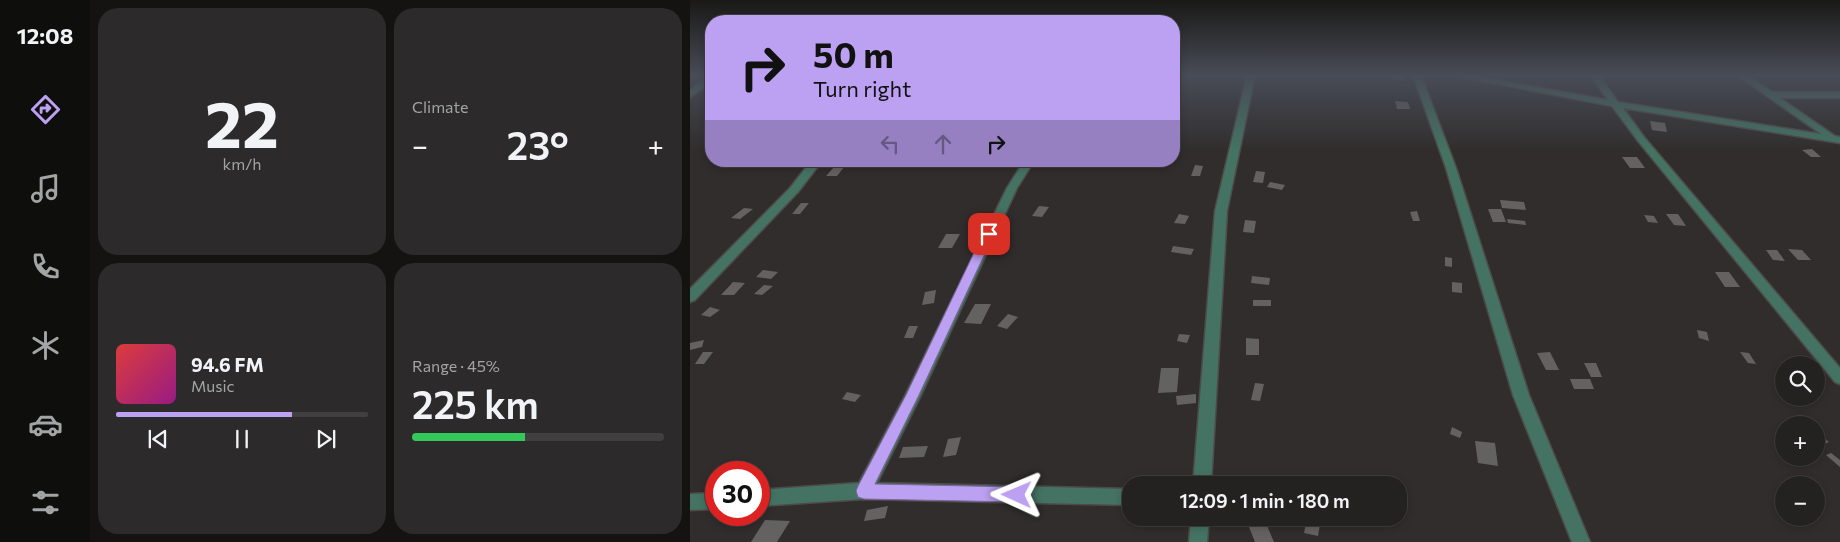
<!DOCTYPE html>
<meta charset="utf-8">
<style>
:root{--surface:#242221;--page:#2c2a2a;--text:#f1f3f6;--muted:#a3a4a5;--line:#413f3f;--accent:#bca0f2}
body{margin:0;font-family:Commissioner,sans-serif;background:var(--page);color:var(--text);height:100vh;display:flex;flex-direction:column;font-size:19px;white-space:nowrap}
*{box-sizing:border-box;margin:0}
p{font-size:16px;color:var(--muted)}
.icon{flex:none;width:28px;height:28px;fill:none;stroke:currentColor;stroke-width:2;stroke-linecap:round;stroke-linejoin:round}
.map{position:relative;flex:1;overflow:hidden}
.sheet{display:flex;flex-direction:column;gap:8px;padding:8px;background:#141312;width:600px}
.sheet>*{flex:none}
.hud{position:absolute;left:15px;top:15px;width:475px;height:152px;border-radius:20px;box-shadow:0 2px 8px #0003,0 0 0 1px var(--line);background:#bca0f2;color:#111;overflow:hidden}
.controls{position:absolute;left:1085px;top:356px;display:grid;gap:10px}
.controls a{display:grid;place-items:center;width:50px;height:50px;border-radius:50%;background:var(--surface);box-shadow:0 2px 8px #0003,0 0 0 1px var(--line);font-size:25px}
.speed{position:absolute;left:15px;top:461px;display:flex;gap:10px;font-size:25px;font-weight:700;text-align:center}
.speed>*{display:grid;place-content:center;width:65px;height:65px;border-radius:50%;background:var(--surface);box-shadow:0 2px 8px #0003,0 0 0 1px var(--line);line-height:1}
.speed .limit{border:8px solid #d22;background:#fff;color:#111}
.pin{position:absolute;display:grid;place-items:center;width:42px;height:42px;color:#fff;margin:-21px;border-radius:10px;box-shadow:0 2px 8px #0006}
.me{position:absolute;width:55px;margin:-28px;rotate:271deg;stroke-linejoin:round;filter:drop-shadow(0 0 4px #0008)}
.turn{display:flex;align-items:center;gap:18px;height:105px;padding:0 25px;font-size:22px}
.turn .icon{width:65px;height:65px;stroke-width:2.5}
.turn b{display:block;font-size:35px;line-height:42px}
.lanes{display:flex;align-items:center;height:48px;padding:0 25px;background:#0003;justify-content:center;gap:25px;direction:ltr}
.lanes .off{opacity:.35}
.big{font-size:38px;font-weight:600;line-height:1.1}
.sheet .tile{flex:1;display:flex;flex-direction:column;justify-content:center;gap:8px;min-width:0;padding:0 18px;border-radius:20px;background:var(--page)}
.sheet .dial{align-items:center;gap:0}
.dial b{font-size:65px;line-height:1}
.song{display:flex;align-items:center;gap:15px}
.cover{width:60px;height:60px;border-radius:8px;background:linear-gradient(135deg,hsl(0 70% 55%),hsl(310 70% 35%))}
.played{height:5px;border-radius:2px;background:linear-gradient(90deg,var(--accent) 70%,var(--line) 70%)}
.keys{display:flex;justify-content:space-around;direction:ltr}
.heat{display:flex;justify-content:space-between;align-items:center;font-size:28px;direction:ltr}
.charge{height:8px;border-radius:4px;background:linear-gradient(90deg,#34c759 45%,var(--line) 0)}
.sheet .tiles{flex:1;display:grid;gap:8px;grid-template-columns:repeat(2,1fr)}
.trip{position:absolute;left:432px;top:476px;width:285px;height:50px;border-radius:20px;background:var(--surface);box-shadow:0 2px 8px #0003,0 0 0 1px var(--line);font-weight:600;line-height:50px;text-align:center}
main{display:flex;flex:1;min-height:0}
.menu{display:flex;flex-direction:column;width:90px;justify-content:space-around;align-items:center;background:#0e0e0d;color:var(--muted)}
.menu .icon{width:35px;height:35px}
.menu .active{color:var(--accent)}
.menu b{font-size:22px;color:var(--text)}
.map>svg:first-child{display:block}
</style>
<main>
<nav class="menu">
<b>12:08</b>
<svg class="icon active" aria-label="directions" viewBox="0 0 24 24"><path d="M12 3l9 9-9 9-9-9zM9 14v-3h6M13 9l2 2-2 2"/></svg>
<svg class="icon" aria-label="music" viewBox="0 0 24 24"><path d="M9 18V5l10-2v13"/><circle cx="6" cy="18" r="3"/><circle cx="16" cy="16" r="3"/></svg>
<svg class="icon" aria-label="phone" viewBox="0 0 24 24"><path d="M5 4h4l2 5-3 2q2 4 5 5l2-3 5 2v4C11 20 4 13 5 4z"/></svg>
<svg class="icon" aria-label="climate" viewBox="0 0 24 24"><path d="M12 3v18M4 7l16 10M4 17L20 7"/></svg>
<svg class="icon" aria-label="car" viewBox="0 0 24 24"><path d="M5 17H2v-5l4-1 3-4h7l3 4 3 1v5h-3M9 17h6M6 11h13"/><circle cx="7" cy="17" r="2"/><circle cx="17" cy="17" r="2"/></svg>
<svg class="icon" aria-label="filters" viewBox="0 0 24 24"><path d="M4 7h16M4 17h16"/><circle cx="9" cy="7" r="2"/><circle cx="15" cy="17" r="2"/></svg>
</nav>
<section class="sheet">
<div class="tiles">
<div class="tile dial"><b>22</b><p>km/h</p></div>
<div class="tile"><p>Climate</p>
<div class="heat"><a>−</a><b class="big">23°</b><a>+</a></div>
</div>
<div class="tile">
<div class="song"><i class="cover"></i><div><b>94.6 FM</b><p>Music</p></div></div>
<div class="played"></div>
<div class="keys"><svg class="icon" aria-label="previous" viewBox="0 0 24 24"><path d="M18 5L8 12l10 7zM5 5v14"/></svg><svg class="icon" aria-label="pause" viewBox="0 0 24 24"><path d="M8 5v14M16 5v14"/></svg><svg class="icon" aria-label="next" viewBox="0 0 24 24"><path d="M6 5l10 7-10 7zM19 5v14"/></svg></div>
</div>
<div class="tile"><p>Range · 45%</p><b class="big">225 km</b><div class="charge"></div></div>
</div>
</section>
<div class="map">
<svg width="1150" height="542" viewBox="0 0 1150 542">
<rect width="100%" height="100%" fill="#302d2c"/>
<!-- building -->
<path fill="#646260" d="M702 75H714L715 81 703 80Z
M705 101 718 102 720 109H707Z
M960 121 975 123 977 132 962 130Z
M1122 149 1131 157H1121L1112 150Z
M932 157H947L955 168H940Z
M505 165 513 166 510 176H501Z
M144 167H154L147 176H136Z
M566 171 575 172 573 183 563 182Z
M580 182 595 185 592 190 577 187Z
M810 200 834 202 836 210 812 208Z
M111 203H119L110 214H102Z
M349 206 359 207 352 217 342 216Z
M54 208 63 209 50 219 41 218Z
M798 209H811L816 222H803Z
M727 211 730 221H723L720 212Z
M489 214 499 216 495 224 484 223Z
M976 214H988L996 226 984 225Z
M954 215 964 216 968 223 958 222Z
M817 219 835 221 836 225 818 223Z
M555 220 566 221 564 233 553 232Z
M256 234H270L262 248H248Z
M483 246 504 249 501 255 481 252Z
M1098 249 1112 250 1121 260H1108Z
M1076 250H1087L1095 261 1083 260Z
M755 257 762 258V267L755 266Z
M73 270 88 272 81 279 66 277Z
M1025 272H1039L1050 287H1035Z
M562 276 580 278 579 285 561 283Z
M43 282 55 283 44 295H31Z
M762 282 772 283V293L762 292Z
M74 285 83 286 72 295 64 294Z
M246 290 244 303 232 305 235 292Z
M563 300H581V306H563Z
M285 304H301L291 324 274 323Z
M20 307 30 310 20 317 11 315Z
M318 314 328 317 317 329 307 326Z
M219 326H228L223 338H214Z
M1007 330 1017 332 1019 341 1009 338Z
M489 334 500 335 497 343 487 341Z
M556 338 569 339V355H556Z
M14 340 12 347 0 350V343Z
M13 352H23L14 364H5Z
M860 352 869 370H856L847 353Z
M1050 352 1059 353 1066 364 1058 363Z
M894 363H906L912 377H901Z
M471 368H489L487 392 468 393Z
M880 379H900L904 389H884Z
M565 383 574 384 570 401 561 400Z
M157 392 171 395 165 402 152 399Z
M506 394V403L487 405 486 396Z
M762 427 772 432 770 438 760 434Z
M1131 435 1139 442 1130 446 1126 443V437Z
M271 437 266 455 253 457 258 439Z
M785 441 805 443 808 466 788 463Z
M238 446 234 457 209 458 213 447Z
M1141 453 1150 460V467L1136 455Z
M198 506 195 518 174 521 177 510Z
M617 518H631L628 536 614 533Z
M75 520 100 521 87 542H61Z
M575 521 584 542H565L559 527Z"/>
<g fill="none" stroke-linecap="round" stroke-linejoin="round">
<!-- minor casing -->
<g stroke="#4d4a49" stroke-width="3">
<path id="minor" d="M557 75H565L537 211 521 485H503L525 211Z
M726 75H734L732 78 766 168 839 395 900 542H882L823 395 756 168 724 78Z
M760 75H780L918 100 900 75H909L928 102 1131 134 1047 75H1057L1082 92H1150V98H1090L1145 136 1150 137V143L933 108 954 137 1150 368V384L1145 382 948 141 922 106Z
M18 77H21V83L0 97V90Z
M121 161H132L108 192 5 300 0 302V289L100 188Z
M334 161H344L327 188 230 397 187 483 441 489V505L174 499 69 506V490L169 483 216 394 317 188Z
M26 493V509L0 510V494Z
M501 518H519L517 542H499Z"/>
</g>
<!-- minor -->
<use href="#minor" fill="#447363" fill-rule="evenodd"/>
</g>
<!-- sky -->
<linearGradient id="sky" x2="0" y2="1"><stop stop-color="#1a1918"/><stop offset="0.5" stop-color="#484c56"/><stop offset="1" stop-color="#484c56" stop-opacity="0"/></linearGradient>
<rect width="1150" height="151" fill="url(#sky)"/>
<!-- route -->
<path fill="#bca0f2" stroke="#7a689d" d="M299 231 304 234 228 397 185 484 327 487 332 490 334 495 332 500 327 502 174 499 168 497 166 491 168 486 216 395 293 234Z"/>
</svg>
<div class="controls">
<a><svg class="icon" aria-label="search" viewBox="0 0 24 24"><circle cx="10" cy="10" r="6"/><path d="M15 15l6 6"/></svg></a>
<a>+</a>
<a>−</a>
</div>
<div class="speed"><div class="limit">30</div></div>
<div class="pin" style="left:299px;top:234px;background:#d93025"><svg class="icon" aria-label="arrive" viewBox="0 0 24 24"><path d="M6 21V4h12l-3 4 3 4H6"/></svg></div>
<svg class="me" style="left:327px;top:495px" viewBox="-20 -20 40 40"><path d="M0-17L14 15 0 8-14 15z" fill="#bca0f2" stroke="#fff" stroke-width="4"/></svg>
<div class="trip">12:09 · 1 min · 180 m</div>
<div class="hud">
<div class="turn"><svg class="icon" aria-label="right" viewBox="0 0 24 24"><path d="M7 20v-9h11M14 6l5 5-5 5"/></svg><div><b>50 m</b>Turn right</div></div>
<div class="lanes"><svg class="icon off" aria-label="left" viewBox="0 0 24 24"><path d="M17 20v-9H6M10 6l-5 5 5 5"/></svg><svg class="icon off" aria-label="ahead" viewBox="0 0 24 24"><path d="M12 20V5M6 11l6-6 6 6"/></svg><svg class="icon" aria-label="right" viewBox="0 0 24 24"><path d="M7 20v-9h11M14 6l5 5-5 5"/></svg></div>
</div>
</div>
</main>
